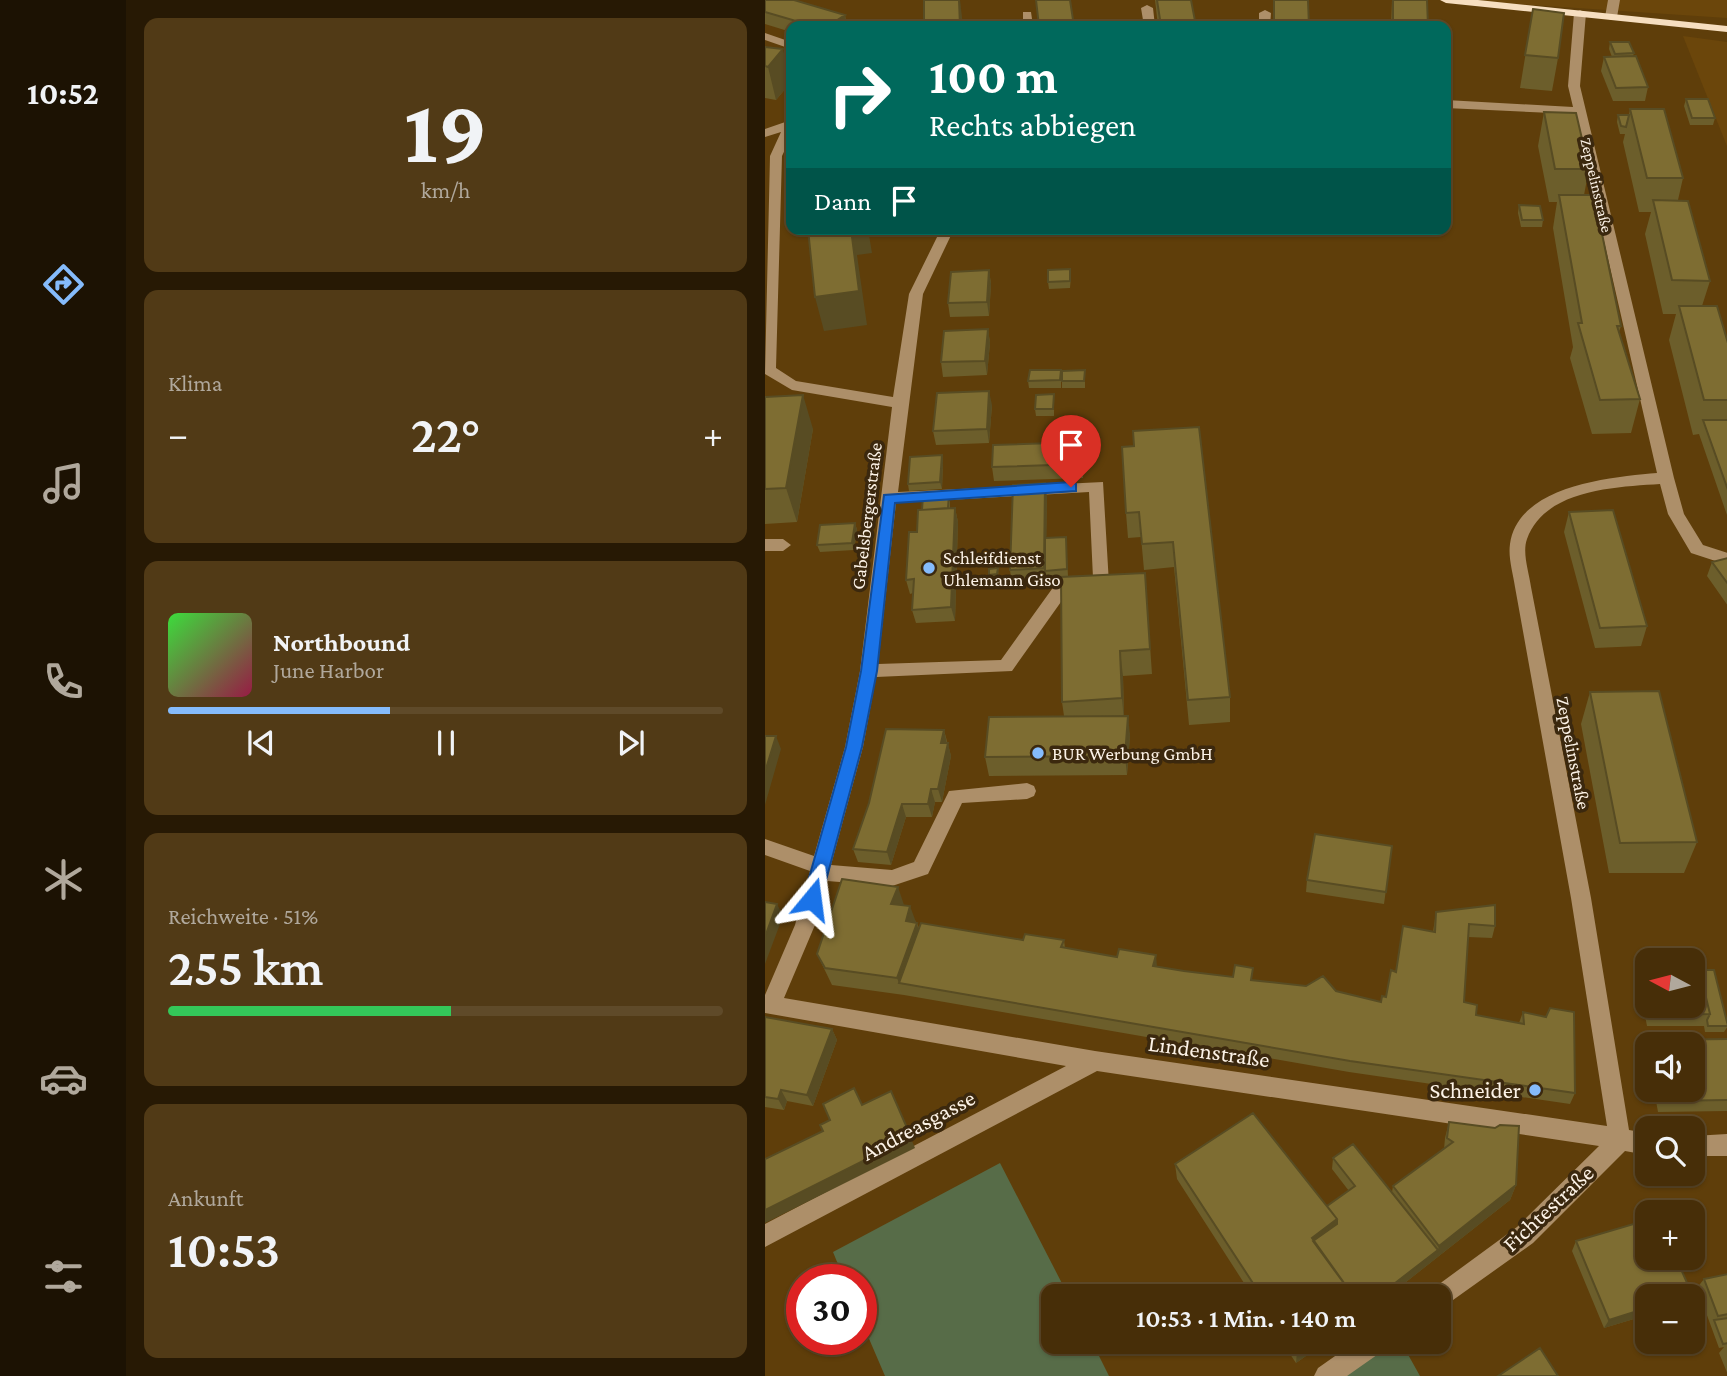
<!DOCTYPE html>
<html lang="de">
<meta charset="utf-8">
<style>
:root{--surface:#472e08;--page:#513a16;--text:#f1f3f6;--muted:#b0a89c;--line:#5f4a29;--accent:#85bbfb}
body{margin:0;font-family:"Crimson Pro",serif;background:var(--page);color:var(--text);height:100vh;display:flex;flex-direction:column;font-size:26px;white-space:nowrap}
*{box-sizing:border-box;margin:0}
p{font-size:23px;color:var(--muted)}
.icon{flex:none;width:38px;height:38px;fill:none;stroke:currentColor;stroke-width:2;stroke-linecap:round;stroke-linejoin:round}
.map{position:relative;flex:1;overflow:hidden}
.details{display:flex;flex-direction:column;gap:18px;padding:18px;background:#271904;width:639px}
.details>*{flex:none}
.banner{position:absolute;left:21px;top:21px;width:665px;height:214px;border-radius:14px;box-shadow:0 2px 5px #0004,0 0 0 2px var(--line);background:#00695c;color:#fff;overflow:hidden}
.needle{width:46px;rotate:277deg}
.buttons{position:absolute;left:870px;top:948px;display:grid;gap:14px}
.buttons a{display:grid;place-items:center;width:70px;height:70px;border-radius:14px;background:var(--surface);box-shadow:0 2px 5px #0004,0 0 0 2px var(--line);font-size:35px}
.speed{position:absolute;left:21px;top:1264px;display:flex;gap:14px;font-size:35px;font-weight:700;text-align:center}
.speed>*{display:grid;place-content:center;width:91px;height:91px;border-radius:50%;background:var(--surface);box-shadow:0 2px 5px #0004,0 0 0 2px var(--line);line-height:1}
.speed .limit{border:10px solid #d22;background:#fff;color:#111}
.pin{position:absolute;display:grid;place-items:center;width:60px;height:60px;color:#fff;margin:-72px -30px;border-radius:50% 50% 50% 0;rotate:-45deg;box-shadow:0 0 7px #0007}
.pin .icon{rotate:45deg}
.me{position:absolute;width:77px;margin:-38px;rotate:16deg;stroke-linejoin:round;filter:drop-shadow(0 0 5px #0008)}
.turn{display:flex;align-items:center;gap:24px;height:147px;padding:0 28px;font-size:32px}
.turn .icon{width:91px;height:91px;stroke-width:2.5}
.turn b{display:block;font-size:49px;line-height:60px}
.then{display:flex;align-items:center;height:66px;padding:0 28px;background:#0003;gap:14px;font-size:26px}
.big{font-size:52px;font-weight:600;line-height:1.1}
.details .widget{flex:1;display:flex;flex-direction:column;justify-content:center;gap:10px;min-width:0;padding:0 24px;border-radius:14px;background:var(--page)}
.details .dial{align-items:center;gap:0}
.dial b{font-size:91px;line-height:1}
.song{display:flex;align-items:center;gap:21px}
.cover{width:84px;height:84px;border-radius:10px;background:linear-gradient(135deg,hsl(120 70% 55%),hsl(340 70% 35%))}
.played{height:7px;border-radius:4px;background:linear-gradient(90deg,var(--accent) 40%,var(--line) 40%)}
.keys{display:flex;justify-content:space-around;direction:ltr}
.heat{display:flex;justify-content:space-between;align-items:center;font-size:38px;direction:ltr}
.charge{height:10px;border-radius:5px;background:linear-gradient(90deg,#34c759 51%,var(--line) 0)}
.trip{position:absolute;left:276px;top:1284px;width:410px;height:70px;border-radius:14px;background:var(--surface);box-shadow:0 2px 5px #0004,0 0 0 2px var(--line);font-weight:600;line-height:70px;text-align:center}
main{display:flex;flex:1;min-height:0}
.tabs{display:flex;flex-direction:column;width:126px;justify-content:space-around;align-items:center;background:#1c1203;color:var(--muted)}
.tabs .icon{width:49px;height:49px}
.tabs .current{color:var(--accent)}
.tabs b{font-size:32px;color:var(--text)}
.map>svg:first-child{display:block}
</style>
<main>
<nav class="tabs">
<b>10:52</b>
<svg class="icon current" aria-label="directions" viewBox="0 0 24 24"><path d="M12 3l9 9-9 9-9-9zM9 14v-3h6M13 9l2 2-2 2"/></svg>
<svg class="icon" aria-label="music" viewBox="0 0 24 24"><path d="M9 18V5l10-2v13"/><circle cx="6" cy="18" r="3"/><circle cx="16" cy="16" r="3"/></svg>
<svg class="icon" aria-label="phone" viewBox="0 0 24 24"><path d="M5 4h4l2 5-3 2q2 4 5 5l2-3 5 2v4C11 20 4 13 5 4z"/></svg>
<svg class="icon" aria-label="climate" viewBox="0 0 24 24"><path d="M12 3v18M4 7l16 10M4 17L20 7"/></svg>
<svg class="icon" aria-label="car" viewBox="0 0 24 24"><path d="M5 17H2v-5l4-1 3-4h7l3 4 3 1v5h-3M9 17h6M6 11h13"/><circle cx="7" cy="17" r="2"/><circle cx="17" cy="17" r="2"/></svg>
<svg class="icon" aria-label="filters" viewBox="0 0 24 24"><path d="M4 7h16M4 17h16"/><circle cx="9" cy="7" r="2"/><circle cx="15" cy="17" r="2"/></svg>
</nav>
<section class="details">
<div class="widget dial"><b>19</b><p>km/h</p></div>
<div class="widget"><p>Klima</p>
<div class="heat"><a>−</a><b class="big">22°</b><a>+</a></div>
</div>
<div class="widget">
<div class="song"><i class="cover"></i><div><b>Northbound</b><p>June Harbor</p></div></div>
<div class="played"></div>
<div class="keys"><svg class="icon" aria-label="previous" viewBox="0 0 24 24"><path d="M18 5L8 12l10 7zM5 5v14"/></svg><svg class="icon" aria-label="pause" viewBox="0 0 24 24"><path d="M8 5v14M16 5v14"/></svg><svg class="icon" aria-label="next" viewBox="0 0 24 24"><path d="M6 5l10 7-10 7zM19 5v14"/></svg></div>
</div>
<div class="widget"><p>Reichweite · 51%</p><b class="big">255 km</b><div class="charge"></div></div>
<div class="widget"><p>Ankunft</p><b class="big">10:53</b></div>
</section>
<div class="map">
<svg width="963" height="1376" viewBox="0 0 963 1376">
<rect width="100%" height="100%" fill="#5f3e0a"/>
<!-- built -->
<path fill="#6b460b" d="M689 0H962V18Z
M918 36 962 42V146Z"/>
<!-- green -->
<path fill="#576c48" d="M235 1163 304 1297H289V1342H327L344 1376H120L96 1320V1279H79L68 1252Z
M623 1342H636L655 1376H573Z"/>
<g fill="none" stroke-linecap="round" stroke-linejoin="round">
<!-- minor -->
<path fill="#ad8f69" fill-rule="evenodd" d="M843 0H855L852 17 846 20 840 17Z
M382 5 388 8 390 26H379L376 8Z
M500 10 506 13 505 26H494V13Z
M815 10 821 13 815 86 909 478 919 514 938 545 963 553V565L926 553 903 514 895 484C851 487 780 489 762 539 757 553 764 572 766 587L826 898 864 1130 882 1133V1155L860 1151 768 1243 674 1310V1297H663L666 1290 752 1227 834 1146 332 1071 0 1247V1224L301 1066 0 1013V995L30 925 45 871 0 855V839L49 856 80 747 95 671 127 407 27 390 0 374 5 156 16 132 0 137V129L26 120V137L17 156 11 368 31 381 128 397 144 294 176 229H189L158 294 133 492 338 482 344 584 336 590 303 592 247 671 111 677 98 747 66 865 127 870 149 862 184 791 262 783 269 786 271 791 269 796 262 799 197 803 163 874 127 886 62 881 50 925 19 998 330 1051 842 1126 806 898 750 587C748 573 743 558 745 544 753 485 847 477 892 473L810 114 681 108V100L808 107 803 86 809 13ZM324 492 328 578 292 582 236 660 113 664 131 503Z
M258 12H266L268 26H258Z
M0 33 26 42V49L0 40Z
M0 67 26 71V77L0 75Z
M0 539H18L26 545 18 551H0Z
M963 1134V1156H928V1136Z
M590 1342H623L619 1350 582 1376H549L553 1368Z"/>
<!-- major -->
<path fill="#f6dec0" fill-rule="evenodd" d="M675 0H713L963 26V32L681 3Z"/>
</g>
<!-- wall -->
<path fill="#6c5e2b" d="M0 0 80 15 82 26H26V32L0 24Z
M390 0H426L431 26H393Z
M627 0H662L663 26H626Z
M768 9 793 58 787 91 755 88Z
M845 42 869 53 868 56 883 87 880 101H848L836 71 839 57H847L844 49Z
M0 47 26 82 11 100 0 98Z
M921 99 950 118 948 125H925L919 106Z
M865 109 918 178 913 200 945 281 937 306 963 343V518L934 434 928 435 904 340 911 314H898L880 234 886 212H874L858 142 860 134H855L852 122 853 115H864Z
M779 112 824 169 819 195 856 326 854 332 875 399 866 433 827 434 805 358 808 347 788 228 792 202H784L773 146Z
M754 205 778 220 777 227H756L753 213Z
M224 270 226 284 224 316 185 317 183 303Z
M306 277 305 288 284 289 283 282Z
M223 329 225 343 222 375 178 377 176 362Z
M296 370V388H264L263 381Z
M320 370V388H297V381Z
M289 394V416H271L270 409Z
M0 397 48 429 32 522 0 524Z
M227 405 224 443 171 445 168 431Z
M368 431 465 697V722L424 725 409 567 379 570 376 537 363 538 361 513 369 446Z
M318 442 319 456 318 478 229 481 227 467Z
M177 455 178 463 177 489 144 491 143 484Z
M282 497 281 538 301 537 303 576 380 573 387 674 358 676 359 716 365 735 362 775 224 776 220 757 299 716 297 702 296 577 281 578V574V582L247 584 245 570Z
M185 501V508H190L193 522 190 621 151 623 147 610 148 593 145 594 141 580 157 510Z
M804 512 882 626 876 646 830 648 799 532Z
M90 523 92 530 89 550 55 552 52 545Z
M963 558V606L942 576 947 562Z
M233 568 234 582H225L224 575Z
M825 692 932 842 919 873H844L816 724Z
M179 730 186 756 177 802H170L167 817H141L126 865 93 862 88 849Z
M627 846 619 904 541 892 542 880Z
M139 906 152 923 154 928 258 940H299L300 948 392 967 571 991 616 1002 621 997 631 972 668 932 671 912 730 926 727 938 703 937 699 1002 711 1015 754 1023 758 1012 810 1093 805 1104 584 1072 139 995 67 985 52 954Z
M930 970 963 1026 959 1032H940L939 1026H882L874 985 879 973H882V1006H928L929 973Z
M0 1017 67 1029 72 1040 48 1106 22 1101 19 1110 0 1107Z
M963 1039V1111L893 1112 889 1090H928Z
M684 1122 751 1185 745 1200 622 1297H488L412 1179 410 1164 562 1206 584 1191 567 1169 568 1158 627 1192 628 1186 679 1149 680 1138Z
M811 1241 927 1294 925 1297H882V1315L839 1328 807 1251Z
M963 1274V1375L954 1353 959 1347 954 1348 932 1288 939 1279Z
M517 1342H561L531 1363Z"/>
<!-- shaded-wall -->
<path fill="#584c23" d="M194 0H195L198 26H195Z
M80 15 82 26H63Z
M18 49 26 82 11 100 3 67Z
M86 229H103L107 253 92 255 102 325 59 331 50 297Z
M208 229H237L208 233Z
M224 270 226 284 224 316 222 302Z
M223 329 225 343 222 375 220 361Z
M224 391 227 405 224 443 222 429Z
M38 395 48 429 32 522 21 488Z
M318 442 319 456 318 478 317 464Z
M177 455 178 463 177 489 175 482Z
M280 483 282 497 281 582 279 568Z
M190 508 193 522 190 621 186 607Z
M90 523 92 530 89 550 87 543Z
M355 651 358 676 359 723 357 698Z
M363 716 365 735 362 775 360 756Z
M179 730 182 744 176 743Z
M11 736 16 749 0 805V772Z
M183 743 186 756 177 802 173 789Z
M166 789 170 802 167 817 163 804Z
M137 804 141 817 126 865 122 852Z
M133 887 139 905 126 904Z
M12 904 18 916 0 964V937Z
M145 906 158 941 134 983 132 978 141 921Z
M391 955 392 967 388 966Z
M67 1029 72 1040 48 1106 42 1095Z
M16 1090 22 1101 19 1110 13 1099Z
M126 1091 150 1148 0 1223V1210Z
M751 1185 745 1200 622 1297H612L673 1250 674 1246Z
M572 1219 571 1233 550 1248 547 1238Z
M882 1308V1315L839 1328 844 1320Z
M545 1342H561L531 1363 532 1351Z"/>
<!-- building -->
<path fill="#7e6d32" stroke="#584c23" stroke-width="2" d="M0 0H29L80 15 63 26H48L0 12Z
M159 0H194L195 26H159Z
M271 0H305L309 26H274Z
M392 0H426L431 26H396Z
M509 0H543L544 26H509Z
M628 0H662L663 26H628Z
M768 9 799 13 793 58 760 55Z
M845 42H864L869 53 850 54Z
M0 47 18 49 3 67 0 66Z
M871 56 883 87 851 88 839 57Z
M921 99H943L950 118H927Z
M865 109H899L918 178H882Z
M779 112 811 113 824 169H790Z
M853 115H864L861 127 856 126Z
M794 195H829L856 326H852L875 399 835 400 813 323H817Z
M888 200 923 201 945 281 907 280Z
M754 205 775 206 778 220H757Z
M43 229H86L94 291 50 297Z
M305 269V281L283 282V270Z
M224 270 222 302 183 303 186 272Z
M914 306H952L963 343V400H939Z
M223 329 220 361 176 362 179 331Z
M265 370H296L295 380 263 381Z
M320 370 319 381H297V371Z
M224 391 222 429 168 431 172 393Z
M289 394 288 409H270L271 395Z
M38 395 21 488 0 489V397Z
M938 420H963V490Z
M434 427 465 697 423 700 408 542 377 544 374 512 361 513 357 447 369 446 368 431Z
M318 442 317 464 227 467 228 445Z
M177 455 175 482 143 484 145 457Z
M280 483 279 568 245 570 248 485Z
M184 494 183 508 157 510 158 495Z
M190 508 186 607 147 610 149 579 141 580 144 532H152L153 510Z
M848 510 882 626 835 628 804 512Z
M90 523 87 543 52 545 55 525Z
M301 537 302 569 280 571V538Z
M963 558V584L947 562Z
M233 568 232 574 224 575V569Z
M380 573 385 649 355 651 357 698 297 702 296 577Z
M894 691 932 842 855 843 825 692Z
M363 716 360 756 220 757 224 717Z
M121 729 179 730 176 743H183L173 789H166L163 804H137L122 852 88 849 104 803Z
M0 736H11L0 772Z
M550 834 627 846 621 892 542 880Z
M77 879 133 887 126 904 145 906 141 921 152 923 132 978 60 968 52 954Z
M0 902 12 904 0 937Z
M730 905V926L704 924 699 1002 712 1005 711 1015 759 1024 758 1012 781 1017 785 1008 809 1012 810 1093 585 1061 134 983 156 923 258 940 260 934 299 940 296 947 352 957 354 949 391 955 388 966 419 971 468 977 470 965 488 968 486 980 541 986 558 976 571 991 616 1002 617 996 621 997 626 970 631 972 638 926 670 932 671 912Z
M930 970H949L963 1026H943L942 1020 945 1014 935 973H931Z
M879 973H882V986Z
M928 973H935L945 1014 887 1015 886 1006H928Z
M0 1017 67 1029 42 1095 16 1090 13 1099 0 1097Z
M963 1039V1100L899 1101 897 1090H928V1045H888L887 1040Z
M89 1088 97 1105 126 1091 146 1137 0 1210V1159L58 1131 55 1125 65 1120 58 1104Z
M488 1113 572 1219 547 1238 589 1297H497L410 1164Z
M684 1122 730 1128 735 1125 754 1126 751 1185 674 1246 628 1186 688 1142 682 1138Z
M588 1144 673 1250 612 1297H589L548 1241 572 1224V1219L562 1206 590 1186 568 1158Z
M882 1220V1258H911L927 1294 918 1297H882V1308L844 1320 811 1241Z
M963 1274V1314L953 1316 939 1279Z
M963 1318V1343L958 1344 949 1320Z
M526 1342H545L532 1351Z
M775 1348 793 1376H733Z"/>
<!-- route -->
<path fill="#1a73e8" stroke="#114b97" stroke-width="2" d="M306 482 311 484V491L130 503 112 671 97 747 56 899 54 904 47 906 41 904 38 899 81 747 96 671 119 495Z"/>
<!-- markers -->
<g fill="#85bbfb" stroke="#3b280e" stroke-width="2.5">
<circle cx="164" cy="568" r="7"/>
<circle cx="273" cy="753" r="7"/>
<circle cx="770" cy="1090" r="7"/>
</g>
<g text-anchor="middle" stroke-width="7" stroke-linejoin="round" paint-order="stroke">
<!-- far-street labels -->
<g font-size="16" fill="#fcf2e6" stroke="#3b280e">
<text transform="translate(832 185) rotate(77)" y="6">Zeppelinstraße</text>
</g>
<!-- street labels -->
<g font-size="19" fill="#fcf2e6" stroke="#3b280e">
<text transform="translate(101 516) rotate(-83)" y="7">Gabelsbergerstraße</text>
<text transform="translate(809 753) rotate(79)" y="7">Zeppelinstraße</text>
</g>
<!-- poi labels -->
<g font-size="19" fill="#fcf2e6" stroke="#3b280e" text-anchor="start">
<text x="178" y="564">Schleifdienst<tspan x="178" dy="22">Uhlemann Giso</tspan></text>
<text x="287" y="760">BUR Werbung GmbH</text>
</g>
<!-- near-street labels -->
<g font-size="23" fill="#fcf2e6" stroke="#3b280e">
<text transform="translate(444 1051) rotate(8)" y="8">Lindenstraße</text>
<text transform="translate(153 1125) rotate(-28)" y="8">Andreasgasse</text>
<text transform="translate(783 1208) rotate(-43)" y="8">Fichtestraße</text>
</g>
<!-- near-poi labels -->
<g font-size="23" fill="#fcf2e6" stroke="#3b280e" text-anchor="end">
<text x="756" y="1098">Schneider</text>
</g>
</g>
</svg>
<div class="buttons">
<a><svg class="needle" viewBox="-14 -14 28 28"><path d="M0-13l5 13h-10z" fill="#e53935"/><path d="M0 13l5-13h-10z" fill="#b0a89c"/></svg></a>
<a><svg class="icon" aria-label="sound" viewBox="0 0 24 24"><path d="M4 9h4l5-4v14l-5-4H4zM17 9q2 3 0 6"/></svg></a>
<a><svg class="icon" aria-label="search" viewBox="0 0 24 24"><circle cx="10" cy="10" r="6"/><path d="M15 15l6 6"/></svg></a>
<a>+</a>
<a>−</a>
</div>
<div class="speed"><div class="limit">30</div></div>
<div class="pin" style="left:306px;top:487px;background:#d93025"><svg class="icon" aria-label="arrive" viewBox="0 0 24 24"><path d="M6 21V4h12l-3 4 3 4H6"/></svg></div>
<svg class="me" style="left:47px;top:899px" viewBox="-20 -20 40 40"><path d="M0-17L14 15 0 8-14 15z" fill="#1a73e8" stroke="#fff" stroke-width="4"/></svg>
<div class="trip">10:53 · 1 Min. · 140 m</div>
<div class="banner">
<div class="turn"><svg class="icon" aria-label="right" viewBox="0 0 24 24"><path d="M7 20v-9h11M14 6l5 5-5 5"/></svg><div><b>100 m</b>Rechts abbiegen</div></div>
<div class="then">Dann<svg class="icon" aria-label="arrive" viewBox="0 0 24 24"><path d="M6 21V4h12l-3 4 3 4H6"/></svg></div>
</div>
</div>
</main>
